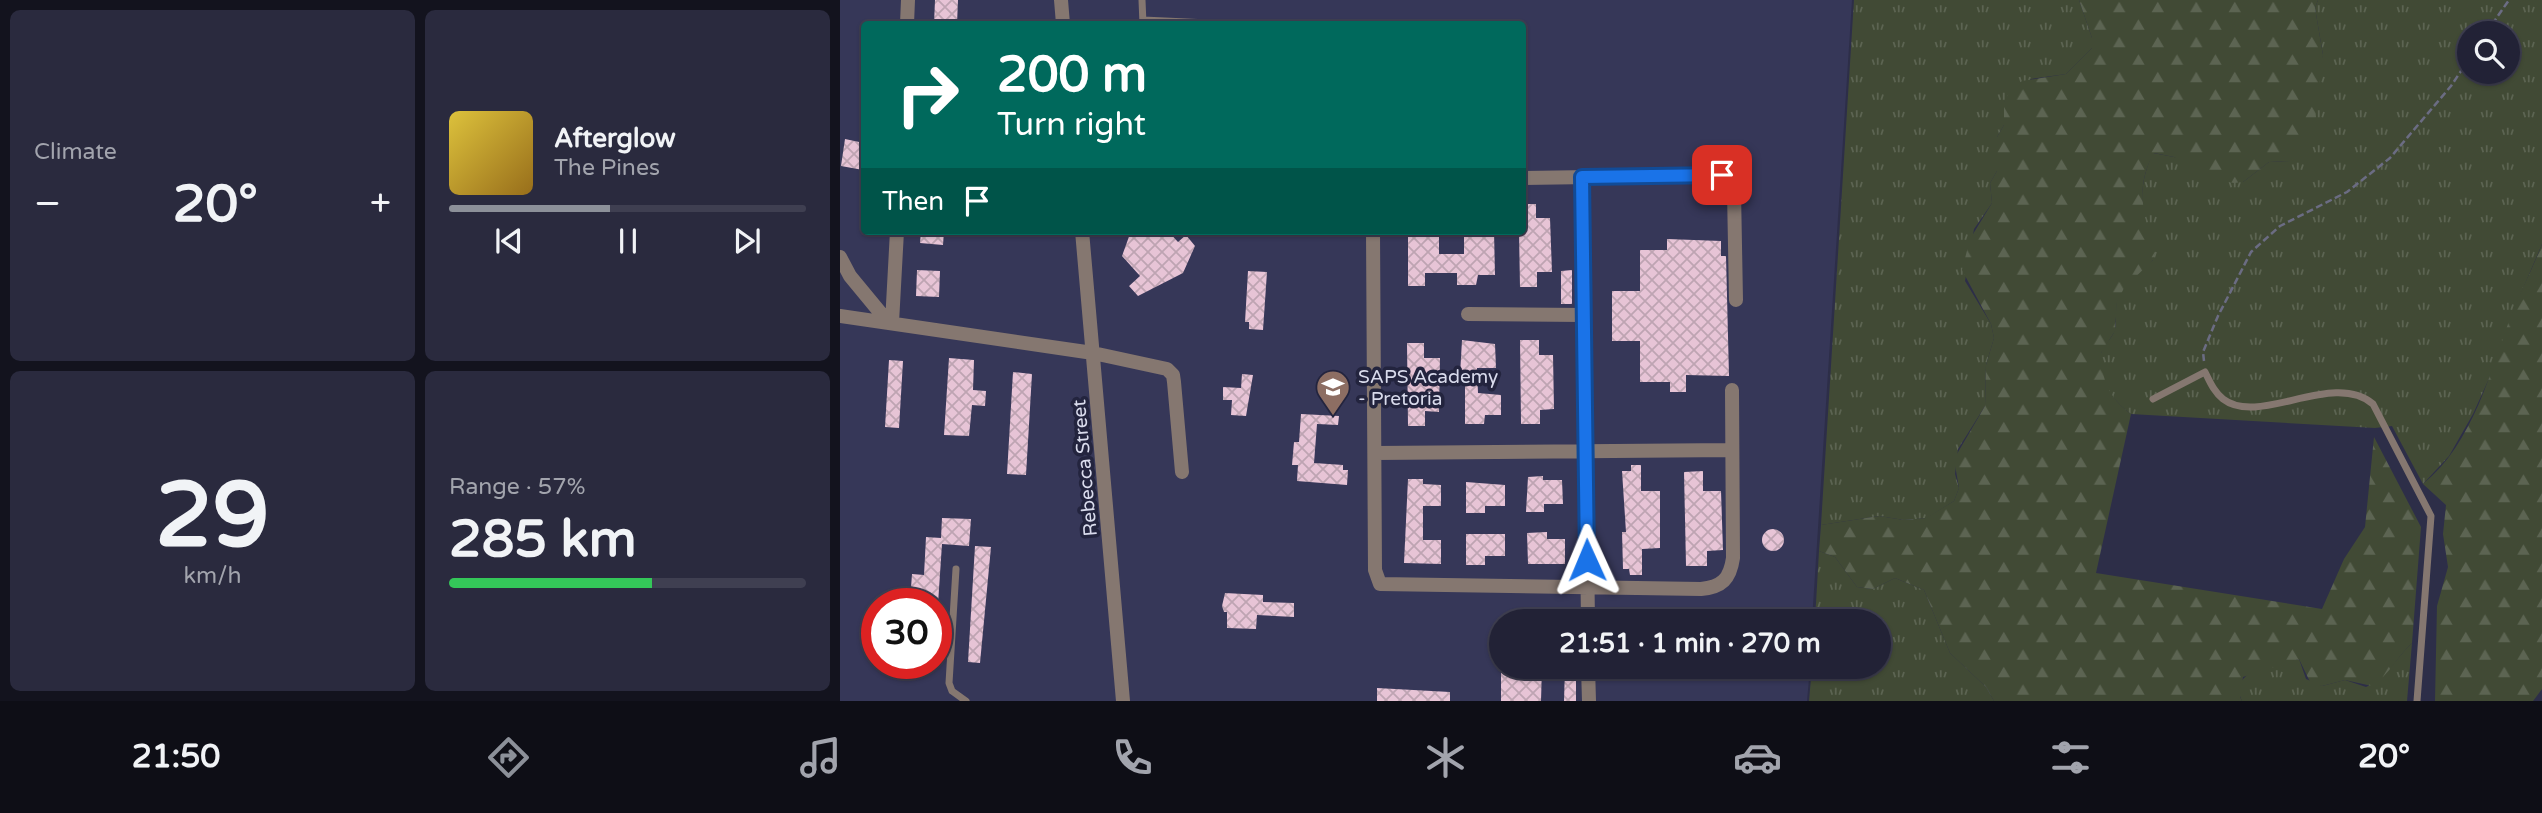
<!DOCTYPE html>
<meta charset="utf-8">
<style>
:root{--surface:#222236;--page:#2a2a3e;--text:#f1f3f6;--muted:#a2a4ad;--line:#3f3f51;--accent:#8c9099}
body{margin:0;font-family:"Varela Round",sans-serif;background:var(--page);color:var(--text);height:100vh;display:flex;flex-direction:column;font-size:26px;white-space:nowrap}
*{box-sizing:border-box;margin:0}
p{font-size:23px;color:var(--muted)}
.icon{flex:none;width:38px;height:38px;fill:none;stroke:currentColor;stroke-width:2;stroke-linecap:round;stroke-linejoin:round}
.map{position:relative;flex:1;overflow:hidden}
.drawer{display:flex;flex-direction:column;gap:10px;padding:10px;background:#13131e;width:840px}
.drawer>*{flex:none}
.banner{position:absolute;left:21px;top:21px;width:665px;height:214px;border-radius:7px;box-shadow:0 2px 5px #0004,0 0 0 2px var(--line);background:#00695c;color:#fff;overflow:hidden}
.controls{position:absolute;left:1617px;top:21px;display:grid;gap:14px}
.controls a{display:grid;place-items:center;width:63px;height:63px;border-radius:50%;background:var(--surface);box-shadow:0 2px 5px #0004,0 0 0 2px var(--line);font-size:35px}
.speed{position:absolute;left:21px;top:588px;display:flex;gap:14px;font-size:35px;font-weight:700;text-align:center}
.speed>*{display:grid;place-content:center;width:91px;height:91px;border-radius:50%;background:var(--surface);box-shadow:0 2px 5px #0004,0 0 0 2px var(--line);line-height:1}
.speed .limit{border:10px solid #d22;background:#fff;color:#111}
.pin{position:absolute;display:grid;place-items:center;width:60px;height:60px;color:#fff;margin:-30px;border-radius:14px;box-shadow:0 4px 10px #0006}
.me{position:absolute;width:77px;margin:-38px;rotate:359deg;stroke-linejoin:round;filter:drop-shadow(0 0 5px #0008)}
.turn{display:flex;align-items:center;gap:24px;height:147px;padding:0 21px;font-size:32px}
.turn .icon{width:91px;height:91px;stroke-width:2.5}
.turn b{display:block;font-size:49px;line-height:60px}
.then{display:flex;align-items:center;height:66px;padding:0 21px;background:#0003;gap:14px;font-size:26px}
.big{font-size:52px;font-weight:800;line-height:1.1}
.drawer .card{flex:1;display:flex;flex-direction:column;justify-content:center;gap:10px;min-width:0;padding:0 24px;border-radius:10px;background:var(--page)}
.drawer .dial{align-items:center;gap:0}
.dial b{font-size:91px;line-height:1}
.song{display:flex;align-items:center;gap:21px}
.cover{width:84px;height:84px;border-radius:10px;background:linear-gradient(135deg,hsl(50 70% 55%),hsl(40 70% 35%))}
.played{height:7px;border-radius:4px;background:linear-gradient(90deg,var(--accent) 45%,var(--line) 45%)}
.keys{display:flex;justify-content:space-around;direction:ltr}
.heat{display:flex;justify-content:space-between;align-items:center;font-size:38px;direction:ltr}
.charge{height:10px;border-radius:5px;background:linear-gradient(90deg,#34c759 57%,var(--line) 0)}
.drawer .tiles{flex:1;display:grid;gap:10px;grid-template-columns:repeat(2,1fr)}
.trip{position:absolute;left:649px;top:609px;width:402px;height:70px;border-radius:35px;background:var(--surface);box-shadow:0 2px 5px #0004,0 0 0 2px var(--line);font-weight:800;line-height:70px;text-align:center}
.menu{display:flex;height:112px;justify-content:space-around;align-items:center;background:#0e0e16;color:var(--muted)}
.menu .icon{width:49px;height:49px}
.menu .active{color:var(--accent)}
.menu b{font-size:32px;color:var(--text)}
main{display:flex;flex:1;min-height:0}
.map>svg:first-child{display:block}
</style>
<main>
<section class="drawer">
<div class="tiles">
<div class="card"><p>Climate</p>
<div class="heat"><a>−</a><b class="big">20°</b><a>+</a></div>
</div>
<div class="card">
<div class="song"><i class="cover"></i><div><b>Afterglow</b><p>The Pines</p></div></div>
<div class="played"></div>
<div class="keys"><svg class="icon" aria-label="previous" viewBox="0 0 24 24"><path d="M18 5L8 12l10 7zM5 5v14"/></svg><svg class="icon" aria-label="pause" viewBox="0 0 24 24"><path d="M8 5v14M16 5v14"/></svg><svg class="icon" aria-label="next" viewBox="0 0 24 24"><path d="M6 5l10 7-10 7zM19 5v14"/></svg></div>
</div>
<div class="card dial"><b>29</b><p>km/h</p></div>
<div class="card"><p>Range · 57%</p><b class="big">285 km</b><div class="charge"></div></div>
</div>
</section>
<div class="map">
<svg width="1702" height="701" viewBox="0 0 1702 701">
<defs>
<pattern id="grass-tufts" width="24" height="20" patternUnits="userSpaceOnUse" patternTransform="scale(1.75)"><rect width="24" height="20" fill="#414a35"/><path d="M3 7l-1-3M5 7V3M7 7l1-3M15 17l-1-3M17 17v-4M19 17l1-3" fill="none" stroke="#5c6452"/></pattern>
<pattern id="forest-firs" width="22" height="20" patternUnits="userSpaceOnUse" patternTransform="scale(1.75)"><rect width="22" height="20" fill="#414a35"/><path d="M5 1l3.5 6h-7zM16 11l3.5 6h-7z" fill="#5c6452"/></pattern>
<pattern id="building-cross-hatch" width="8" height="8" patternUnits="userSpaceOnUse" patternTransform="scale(1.75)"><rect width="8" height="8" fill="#e7c4d6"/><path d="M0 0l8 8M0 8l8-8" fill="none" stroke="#bea4b2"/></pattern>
</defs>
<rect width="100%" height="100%" fill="#2d2e48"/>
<!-- built -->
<path fill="#363758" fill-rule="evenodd" d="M0 0H1012L972 621H662V667H970L967 701H0ZM24 24H682V231H24ZM37 604H96V663H37Z"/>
<!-- grass -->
<path fill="url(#grass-tufts)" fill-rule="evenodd" d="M1014 0H1239L1252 38V48L1226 74 1191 79 1164 102V125L1157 137V171L1150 183 1152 203 1134 229 1125 281 1151 324 1154 338 1146 365 1145 406 1118 449 1115 474 1119 488 1114 501 1087 518 1064 520 1039 516 981 525Z
M1478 0H1702V244L1673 312 1661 352 1633 414 1609 456 1583 484 1552 426 1535 428 1291 414C1273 401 1253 376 1261 353 1264 344 1273 338 1275 329 1277 320 1275 310 1277 301 1283 282 1299 271 1313 260 1304 219 1294 193 1313 153L1334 157 1403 182 1429 162 1449 161 1483 55 1475 8ZM1629 33H1668V72H1629Z
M979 551 995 557 1017 587 1033 589 1055 578 1084 590 1110 653 1146 687 1154 701H969L972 667H1040V621H975Z
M1572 643 1567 701H1402C1386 669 1439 664 1459 659L1466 679 1482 686 1505 680 1526 687C1549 676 1554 660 1572 643Z"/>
<!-- forest -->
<path fill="url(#forest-firs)" d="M1239 0H1478L1475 8 1483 55 1474 128 1458 156 1449 161 1429 162 1403 182 1394 183 1372 179 1334 157 1314 153C1294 188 1304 217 1315 253L1313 260 1284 288 1277 302 1275 331 1261 353C1262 380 1268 397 1291 414L1256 573 1482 609 1504 559 1525 527 1534 437 1581 527 1572 643C1557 657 1549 675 1532 686L1505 680 1482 686 1471 684 1459 659 1403 677 1400 697 1402 701H1154L1146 687 1110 653 1084 590 1055 578 1033 589 1017 587 995 557 979 551 981 525 1039 516 1064 520 1086 518 1114 501 1119 488 1114 459 1145 406 1146 365 1154 338 1151 324 1122 270 1130 239 1152 203 1150 183 1157 171V137L1164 125V102L1171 89 1182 81 1226 74 1252 48V38Z
M1702 244V689L1693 701H1595L1597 606 1608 567 1603 534 1606 505 1583 484C1633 444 1651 370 1672 313 1681 290 1693 268 1702 244Z"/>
<!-- building -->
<path fill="url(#building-cross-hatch)" d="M95 0H118L117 24H94Z
M5 139 24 143 23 170 1 166Z
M682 204H696V218H710L712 272H697V287H680L679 231H682Z
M81 231H104L103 245 80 243Z
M291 231H328L338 242 346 235 355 246 343 273 298 296 289 286 300 276 282 256Z
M568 231H599V254H624V231H654L655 275H638L636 285H617V273H585V286H568Z
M827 239 881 241V256H886L889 376 846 375V392H830V382H800V341H772V291H800V250H827Z
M77 270 100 271 99 297 76 296Z
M732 270V304H721V271Z
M408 271 427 272 423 330 409 329V322H405Z
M622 340 655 344 656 368H637L638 393 661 395V415H645L644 424H625V375H620Z
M680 340H699V355H713L714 409 700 410V424H681Z
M567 343H584V358H600L599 412 585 411V426H568Z
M109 358 134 360 133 390 146 391 145 406 132 405 129 436 104 435Z
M49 360 63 361 59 428 45 427Z
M173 372 192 374 186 475 167 474Z
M402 374 413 375 406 416 391 415 392 400H383V387L401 388Z
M461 414 499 416 498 425 477 424 474 463 503 465V470H508L507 485 457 481 458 465H452L454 442H459Z
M791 465H801V491H820V548L802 549V575H790L789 569H783L782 532H786L782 471H791Z
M863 471V491H881L883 550 867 551V566H846L844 472Z
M703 476V480H722L723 504H704V512H686L688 477Z
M568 479H583V484L601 485V506H583V540H601V564L564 563Z
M626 482 665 485V506H645V513H626Z
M102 518 131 519 129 546 102 544 98 604 70 602 72 574 84 575 86 537 101 538Z
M922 540a11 11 0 1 1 22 0a11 11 0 1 1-22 0Z
M707 532V539H725V564H688L687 533Z
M626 534H665V556H645V565H626Z
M135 546 151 547 140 663 128 662Z
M385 593 423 595V602L454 603V617L417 615 416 629 387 628V612H384L382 606Z
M692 607 712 608 711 621H691Z
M96 611 107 612 105 656H96Z
M661 667H702L701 701H661Z
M725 667H736V701H724Z
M537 688 610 692V701H537Z"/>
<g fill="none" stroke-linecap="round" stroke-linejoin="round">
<!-- path -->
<path stroke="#6b6c83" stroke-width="2.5" stroke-dasharray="7 3.5" stroke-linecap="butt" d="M1646 33 1669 0
M1364 361 1363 352 1378 316 1411 252 1440 226 1507 192 1550 158 1611 86 1629 59"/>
<!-- service -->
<path stroke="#857770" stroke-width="7" d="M302 0 303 24
M303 20 390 24
M1313 399 1365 372C1370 382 1374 392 1383 399 1419 427 1493 370 1533 404L1591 516 1577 701
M116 569 109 683 112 691 126 701"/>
<!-- minor -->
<path stroke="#857770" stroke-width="14" d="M221 0 223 24
M67 24 68 0
M742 177 748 621
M682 178 882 175 887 178 894 191 896 300
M242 231 283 701
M533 231 535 570 540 584 861 589C882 587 890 579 893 558L892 390
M0 257 10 276 48 322
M628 314 743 315
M0 316 253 353 327 369 333 375 334 382 342 472
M52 323 57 231
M536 453 892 450
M748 667 749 701"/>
</g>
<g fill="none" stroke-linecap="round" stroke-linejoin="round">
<!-- route casing -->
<g stroke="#114b97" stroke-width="18">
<path id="route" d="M747 560 742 177 882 175"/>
</g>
<!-- route -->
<use href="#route" stroke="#1a73e8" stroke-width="12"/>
</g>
<!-- icons -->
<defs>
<g id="university-pin" transform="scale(1.75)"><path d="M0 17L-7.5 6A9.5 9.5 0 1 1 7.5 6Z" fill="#8d6e63" stroke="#23243e"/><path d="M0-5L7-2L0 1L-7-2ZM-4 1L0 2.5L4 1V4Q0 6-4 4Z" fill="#fff"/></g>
</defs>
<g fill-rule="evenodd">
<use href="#university-pin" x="493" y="387"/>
</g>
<g text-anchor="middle" stroke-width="7" stroke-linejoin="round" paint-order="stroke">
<!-- poi labels -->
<g font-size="19" fill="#d9dbec" stroke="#23243e" text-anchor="start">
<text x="518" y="383">SAPS Academy<tspan x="518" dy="22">- Pretoria</tspan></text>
</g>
<!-- street labels -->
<g font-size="19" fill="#d9dbec" stroke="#23243e">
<text transform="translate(244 468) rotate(-95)" y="7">Rebecca Street</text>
</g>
</g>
</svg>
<div class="controls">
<a><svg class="icon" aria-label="search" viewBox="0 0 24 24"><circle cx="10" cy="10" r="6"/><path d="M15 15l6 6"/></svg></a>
</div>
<div class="speed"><div class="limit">30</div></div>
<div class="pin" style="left:882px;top:175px;background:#d93025"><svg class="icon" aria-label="arrive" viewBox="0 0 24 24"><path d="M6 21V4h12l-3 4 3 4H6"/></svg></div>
<svg class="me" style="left:747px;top:560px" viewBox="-20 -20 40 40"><path d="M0-17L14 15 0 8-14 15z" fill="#1a73e8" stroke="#fff" stroke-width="4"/></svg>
<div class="trip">21:51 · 1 min · 270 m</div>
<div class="banner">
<div class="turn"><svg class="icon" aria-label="right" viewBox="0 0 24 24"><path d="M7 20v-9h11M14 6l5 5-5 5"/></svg><div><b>200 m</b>Turn right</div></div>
<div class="then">Then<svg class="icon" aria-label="arrive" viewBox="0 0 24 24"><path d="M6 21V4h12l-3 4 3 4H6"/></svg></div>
</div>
</div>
</main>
<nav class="menu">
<b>21:50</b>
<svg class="icon active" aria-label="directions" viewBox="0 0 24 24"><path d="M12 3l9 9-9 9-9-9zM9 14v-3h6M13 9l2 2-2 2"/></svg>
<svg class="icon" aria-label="music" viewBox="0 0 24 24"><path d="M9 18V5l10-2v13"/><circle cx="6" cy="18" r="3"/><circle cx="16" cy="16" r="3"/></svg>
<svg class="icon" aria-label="phone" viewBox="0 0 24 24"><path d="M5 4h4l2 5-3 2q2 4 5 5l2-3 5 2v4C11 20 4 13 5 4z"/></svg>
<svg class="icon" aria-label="climate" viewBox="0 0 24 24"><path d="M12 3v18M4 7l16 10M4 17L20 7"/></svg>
<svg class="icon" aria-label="car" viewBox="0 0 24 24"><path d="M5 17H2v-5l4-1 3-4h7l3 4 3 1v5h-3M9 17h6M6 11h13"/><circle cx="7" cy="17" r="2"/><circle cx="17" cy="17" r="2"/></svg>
<svg class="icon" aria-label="filters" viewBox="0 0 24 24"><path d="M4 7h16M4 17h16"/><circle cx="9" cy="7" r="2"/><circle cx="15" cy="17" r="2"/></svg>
<b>20°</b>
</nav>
